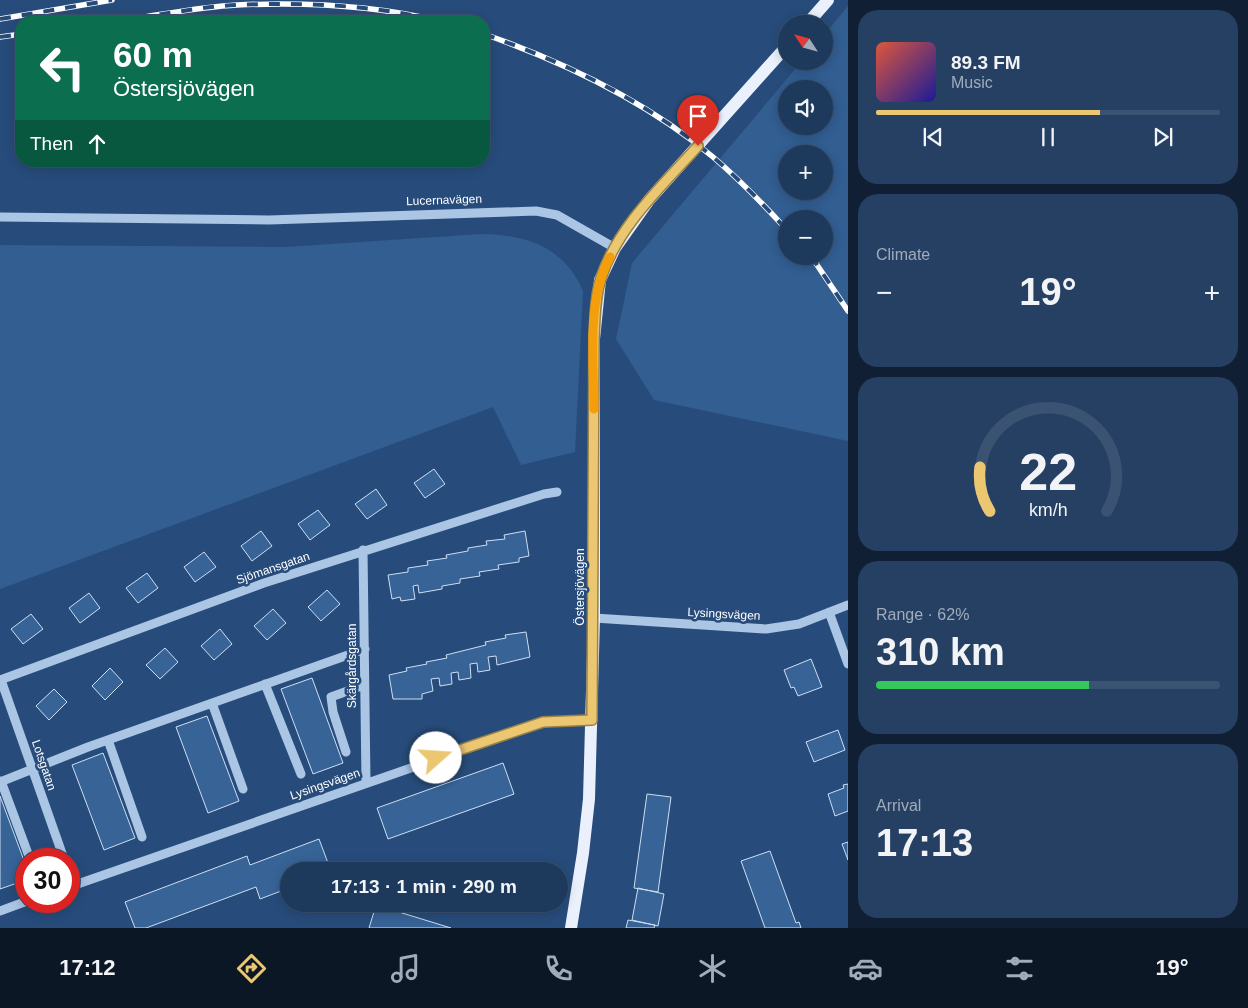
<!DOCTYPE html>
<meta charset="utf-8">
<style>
:root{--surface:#1d395c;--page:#254062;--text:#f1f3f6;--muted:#a0acbb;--line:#3b5372;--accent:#ecc771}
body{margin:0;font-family:Helvetica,sans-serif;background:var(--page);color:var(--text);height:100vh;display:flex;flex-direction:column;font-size:19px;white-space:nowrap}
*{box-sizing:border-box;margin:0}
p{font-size:16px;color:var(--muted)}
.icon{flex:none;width:28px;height:28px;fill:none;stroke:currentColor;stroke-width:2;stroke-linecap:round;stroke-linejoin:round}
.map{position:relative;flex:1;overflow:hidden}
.sheet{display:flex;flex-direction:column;gap:10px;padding:10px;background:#101f33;width:400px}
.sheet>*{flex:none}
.banner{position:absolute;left:15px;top:15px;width:475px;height:152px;border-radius:20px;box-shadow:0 2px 12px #0003,0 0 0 1px var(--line);background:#0b6e4f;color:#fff;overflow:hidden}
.needle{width:32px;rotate:306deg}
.tools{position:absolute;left:778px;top:15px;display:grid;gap:10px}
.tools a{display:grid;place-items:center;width:55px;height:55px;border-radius:50%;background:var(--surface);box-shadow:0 2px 12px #0003,0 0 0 1px var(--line);font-size:25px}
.speed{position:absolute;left:15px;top:848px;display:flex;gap:10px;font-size:25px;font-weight:700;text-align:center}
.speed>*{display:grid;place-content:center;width:65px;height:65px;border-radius:50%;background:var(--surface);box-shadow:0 2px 12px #0003,0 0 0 1px var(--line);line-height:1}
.speed .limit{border:8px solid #d22;background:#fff;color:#111}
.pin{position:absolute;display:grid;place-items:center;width:42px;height:42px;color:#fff;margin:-51px -21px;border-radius:50% 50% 50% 0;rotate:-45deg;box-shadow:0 0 5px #0007}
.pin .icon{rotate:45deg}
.me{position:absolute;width:55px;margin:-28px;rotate:71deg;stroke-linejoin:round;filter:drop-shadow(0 0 4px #0008)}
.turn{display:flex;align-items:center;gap:18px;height:105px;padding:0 15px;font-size:22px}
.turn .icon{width:65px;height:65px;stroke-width:2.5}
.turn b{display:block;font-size:35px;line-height:42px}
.then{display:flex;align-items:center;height:48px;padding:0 15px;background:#0003;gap:10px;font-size:19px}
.big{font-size:38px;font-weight:700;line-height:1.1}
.sheet .widget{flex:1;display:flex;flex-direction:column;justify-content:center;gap:8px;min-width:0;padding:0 18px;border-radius:20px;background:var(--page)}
.sheet .dial{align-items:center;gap:0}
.dial svg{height:130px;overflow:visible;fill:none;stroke:var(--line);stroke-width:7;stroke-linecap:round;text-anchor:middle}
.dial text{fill:var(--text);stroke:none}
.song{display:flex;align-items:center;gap:15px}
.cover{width:60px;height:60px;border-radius:8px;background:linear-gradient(135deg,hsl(10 70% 55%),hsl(240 70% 35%))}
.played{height:5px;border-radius:2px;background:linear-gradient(90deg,var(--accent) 65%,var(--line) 65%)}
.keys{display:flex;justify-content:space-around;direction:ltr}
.heat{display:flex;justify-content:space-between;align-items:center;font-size:28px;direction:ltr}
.charge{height:8px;border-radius:4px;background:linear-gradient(90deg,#34c759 62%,var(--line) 0)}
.trip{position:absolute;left:280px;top:862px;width:288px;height:50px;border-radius:25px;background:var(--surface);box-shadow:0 2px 12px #0003,0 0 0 1px var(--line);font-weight:700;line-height:50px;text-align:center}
.menu{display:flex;height:80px;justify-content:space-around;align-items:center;background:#0c1725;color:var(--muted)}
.menu .icon{width:35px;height:35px}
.menu .current{color:var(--accent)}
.menu b{font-size:22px;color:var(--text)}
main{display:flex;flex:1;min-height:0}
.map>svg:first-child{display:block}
</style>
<main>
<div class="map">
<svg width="848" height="928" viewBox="0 0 848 928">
<rect width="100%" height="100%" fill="#274c7b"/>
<!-- green -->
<path fill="#325e92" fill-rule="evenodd" d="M848 6V441L654 400 616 339 632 263 802 61H824V35ZM786 89H824V126H786ZM786 154H824V191H786ZM786 219H824V256H786Z
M482 234C527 235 564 247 583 291L575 452 521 465 493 407 0 589V245L285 247Z"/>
<!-- building -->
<path fill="#376397" stroke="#cddff3" d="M434 469 445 484 425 498 414 483Z
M376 489 387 505 367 519 355 504Z
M318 510 330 525 310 540 298 524Z
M261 531 272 546 252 561 241 546Z
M525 531 529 556 519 558V562L498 565 499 569 479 572 480 576 460 579V583L442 586V589L419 593 418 585 413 586 415 599 401 601 400 597 392 599 388 575 408 572V568L428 565 427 561 447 558 446 555 468 551V548L487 545 486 541 505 539 504 535Z
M204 552 216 567 195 582 184 567Z
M147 573 158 588 138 603 126 588Z
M327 590 340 604 321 621 308 607Z
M89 593 100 608 80 623 69 608Z
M273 609 286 623 267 640 254 626Z
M31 614 43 629 23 644 11 629Z
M220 629 232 644 214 660 201 646Z
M526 632 530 657 497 665 496 656 488 657 490 670 478 672 477 663 470 664 471 678 459 680 458 672 451 673 452 684 440 686 439 678 431 679 433 691 422 694V699H393L389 675 407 671 406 668 427 664 426 662 447 658 446 655 486 645 485 642 506 638 505 635Z
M165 648 178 662 160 679 146 665Z
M811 659 822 687 798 696 794 687 791 688 784 670Z
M110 668 123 682 105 700 92 686Z
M312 678 343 763 313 774 281 689Z
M54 689 67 702 49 720 36 706Z
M207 716 239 801 208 813 176 727Z
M838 730 845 750 814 762 806 742Z
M103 753 135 838 104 850 72 765Z
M503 763 514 794 388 839 377 808Z
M848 784V811L835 816 828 794 844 788 843 785Z
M647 794 671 797 658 892 634 888Z
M0 796 26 866V880L0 889Z
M319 839 331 871H289V888L260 899 256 887 146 928H135L125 902 247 856 250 865Z
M848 842V860L842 844Z
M770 851 796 923 799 922 801 928H765L741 861Z
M638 888 664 894 658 926 632 920Z
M376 905 451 928H369Z
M628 920 655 925 654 928H626Z"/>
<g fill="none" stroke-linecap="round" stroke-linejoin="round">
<!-- minor -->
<path stroke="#abc5e4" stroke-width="9" d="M0 217 269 220 536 211 557 215 615 248
M363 550 366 782
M829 612 848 664
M594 618 766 629 799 624 848 605
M0 680 264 583 544 494 557 492
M1 680 64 859
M265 684 301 774
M212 703 243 789
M108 740 142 837
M346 752 333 712 331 697 364 685
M1 781 30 859
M0 782 88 747 365 649
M69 873 73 885
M69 887 543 722 592 720
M0 911 27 901"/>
<!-- major -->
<path stroke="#eaf1fc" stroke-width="12" d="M807 24 828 0
M571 928 583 853 589 799 594 618V339L600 280 615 248 649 200 786 47"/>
<!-- rail casing -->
<g stroke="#fff" stroke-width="5.5">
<path id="rail" d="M0 19 112 0
M116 21C156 16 197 7 237 5 305 2 374 5 439 21
M484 34C566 63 646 101 713 157 739 179 763 204 786 229
M0 37 21 34
M811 256 848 311"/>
</g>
<!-- rail -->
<use href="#rail" stroke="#274c7b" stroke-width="4" stroke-dasharray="11" stroke-linecap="butt"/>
</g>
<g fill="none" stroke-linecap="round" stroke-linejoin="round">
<!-- route casing -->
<g stroke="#998149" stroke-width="12">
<path id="route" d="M436 758 543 722 592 720 594 339C595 319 595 297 601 278 618 226 663 185 698 146"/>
</g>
<!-- route -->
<use href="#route" stroke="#ecc771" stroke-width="9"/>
<!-- slow -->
<path stroke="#f59e0b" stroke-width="9" d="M594 409C594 361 586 301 610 257"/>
</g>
<g text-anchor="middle" stroke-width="5" stroke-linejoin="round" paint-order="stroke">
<!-- street labels -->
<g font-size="12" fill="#fff" stroke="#274c7b">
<text transform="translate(444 200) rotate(-2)" y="4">Lucernavägen</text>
<text transform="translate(273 568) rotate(-19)" y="4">Sjömansgatan</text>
<text transform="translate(580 587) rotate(-90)" y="4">Östersjövägen</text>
<text transform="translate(724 614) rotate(3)" y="4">Lysingsvägen</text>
<text transform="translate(352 666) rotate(-90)" y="4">Skärgårdsgatan</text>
<text transform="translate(44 765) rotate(71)" y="4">Lotsgatan</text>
<text transform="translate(325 784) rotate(-19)" y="4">Lysingsvägen</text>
</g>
</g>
</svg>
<div class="tools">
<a><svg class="needle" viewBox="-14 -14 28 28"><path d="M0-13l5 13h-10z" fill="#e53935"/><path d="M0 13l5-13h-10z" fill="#a0acbb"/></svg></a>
<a><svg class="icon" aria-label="sound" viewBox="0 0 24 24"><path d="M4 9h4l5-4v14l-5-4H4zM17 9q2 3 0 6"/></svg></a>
<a>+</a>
<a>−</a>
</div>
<div class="speed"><div class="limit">30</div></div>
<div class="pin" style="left:698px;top:146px;background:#d93025"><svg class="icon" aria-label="arrive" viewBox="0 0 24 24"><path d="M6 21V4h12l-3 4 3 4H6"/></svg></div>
<svg class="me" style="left:436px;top:758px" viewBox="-20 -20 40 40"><circle r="19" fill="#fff"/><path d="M0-13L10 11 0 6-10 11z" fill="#ecc771"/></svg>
<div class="trip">17:13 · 1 min · 290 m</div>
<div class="banner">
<div class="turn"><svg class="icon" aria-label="left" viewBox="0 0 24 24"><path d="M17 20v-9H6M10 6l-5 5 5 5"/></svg><div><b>60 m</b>Östersjövägen</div></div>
<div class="then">Then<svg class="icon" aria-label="ahead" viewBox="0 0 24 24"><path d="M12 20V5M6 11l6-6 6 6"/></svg></div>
</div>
</div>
<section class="sheet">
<div class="widget">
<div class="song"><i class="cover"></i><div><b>89.3 FM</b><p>Music</p></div></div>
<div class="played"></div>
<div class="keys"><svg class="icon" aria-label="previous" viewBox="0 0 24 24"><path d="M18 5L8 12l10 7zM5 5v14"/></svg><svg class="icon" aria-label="pause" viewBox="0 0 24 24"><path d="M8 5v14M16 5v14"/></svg><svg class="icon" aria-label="next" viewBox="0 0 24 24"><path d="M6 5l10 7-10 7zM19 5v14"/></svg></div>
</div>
<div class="widget"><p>Climate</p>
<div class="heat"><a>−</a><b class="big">19°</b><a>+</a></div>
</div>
<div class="widget dial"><svg viewBox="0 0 100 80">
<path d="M14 69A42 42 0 1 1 86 69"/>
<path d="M14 69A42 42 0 0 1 8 42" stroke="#ecc771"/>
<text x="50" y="56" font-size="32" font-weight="700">22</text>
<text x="50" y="72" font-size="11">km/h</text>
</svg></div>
<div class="widget"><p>Range · 62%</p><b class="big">310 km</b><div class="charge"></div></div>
<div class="widget"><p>Arrival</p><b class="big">17:13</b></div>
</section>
</main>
<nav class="menu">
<b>17:12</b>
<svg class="icon current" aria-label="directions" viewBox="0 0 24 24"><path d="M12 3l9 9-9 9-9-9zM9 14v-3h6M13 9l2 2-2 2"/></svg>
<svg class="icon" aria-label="music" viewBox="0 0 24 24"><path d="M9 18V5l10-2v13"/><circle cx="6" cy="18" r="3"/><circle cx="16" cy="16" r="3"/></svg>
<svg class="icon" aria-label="phone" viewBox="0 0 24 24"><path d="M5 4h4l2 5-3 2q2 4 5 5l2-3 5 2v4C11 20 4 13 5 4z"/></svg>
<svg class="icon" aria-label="climate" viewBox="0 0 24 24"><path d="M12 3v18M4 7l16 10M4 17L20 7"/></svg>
<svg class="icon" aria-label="car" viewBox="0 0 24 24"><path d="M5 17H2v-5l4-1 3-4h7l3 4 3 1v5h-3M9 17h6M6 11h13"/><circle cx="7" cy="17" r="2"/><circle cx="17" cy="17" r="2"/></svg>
<svg class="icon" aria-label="filters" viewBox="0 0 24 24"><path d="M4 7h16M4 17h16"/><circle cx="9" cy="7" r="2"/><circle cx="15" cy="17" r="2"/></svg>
<b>19°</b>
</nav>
